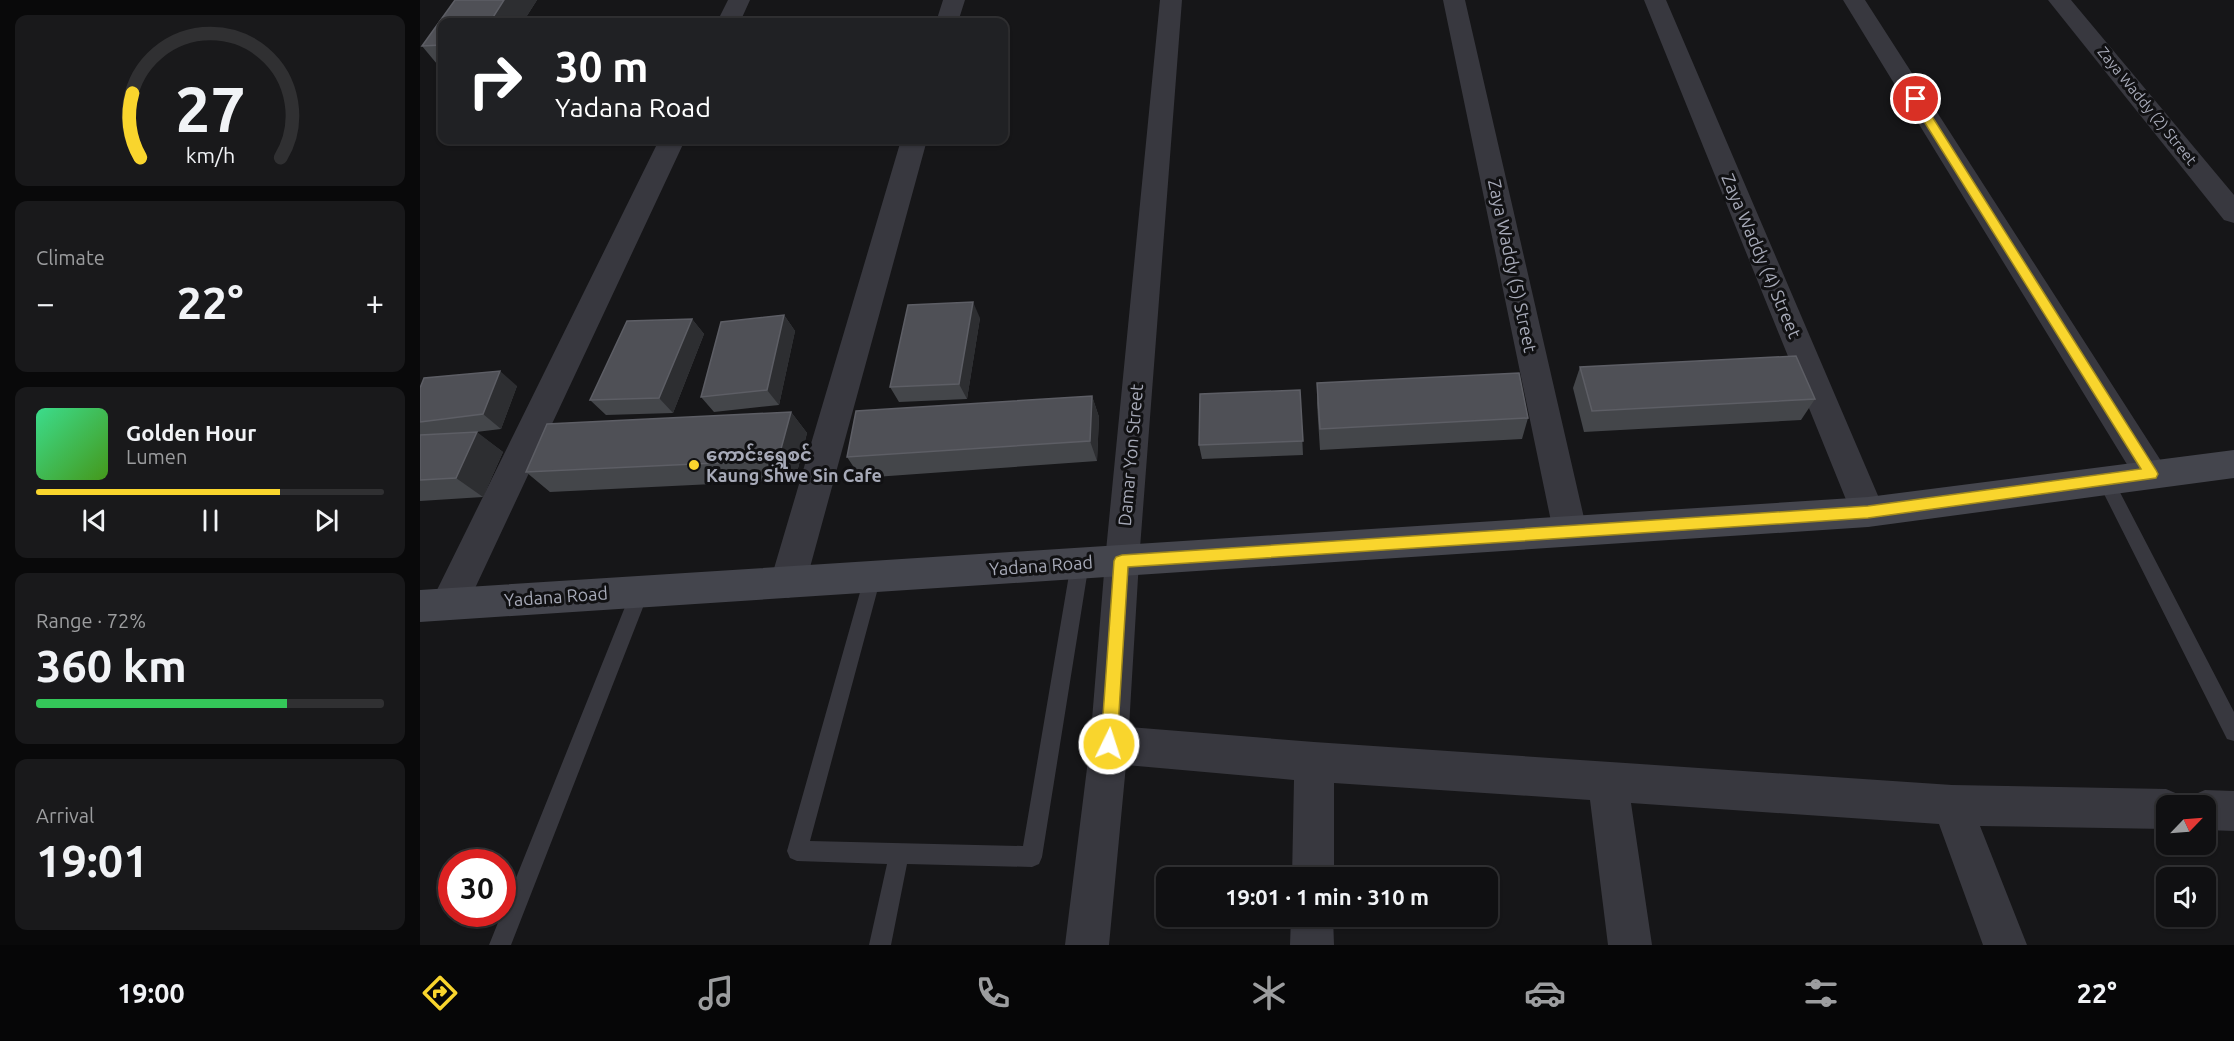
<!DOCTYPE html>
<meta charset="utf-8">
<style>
:root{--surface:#101012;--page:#19191b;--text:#f1f3f6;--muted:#9c9d9f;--line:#303032;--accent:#f9d52d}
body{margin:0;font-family:Ubuntu,"Noto Sans Myanmar",sans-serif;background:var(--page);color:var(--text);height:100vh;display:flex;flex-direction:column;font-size:22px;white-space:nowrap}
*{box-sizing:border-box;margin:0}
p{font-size:20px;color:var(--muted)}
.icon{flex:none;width:33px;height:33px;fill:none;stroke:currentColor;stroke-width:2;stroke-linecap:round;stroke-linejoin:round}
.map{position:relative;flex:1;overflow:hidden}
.side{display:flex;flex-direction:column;gap:15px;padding:15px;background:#09090a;width:420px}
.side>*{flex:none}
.guide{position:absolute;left:18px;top:18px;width:570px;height:126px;border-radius:12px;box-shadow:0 2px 4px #0004,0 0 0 2px var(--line);background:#202124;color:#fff;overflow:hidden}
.needle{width:39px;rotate:65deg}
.tools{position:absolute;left:1736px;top:795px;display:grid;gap:12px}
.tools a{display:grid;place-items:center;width:60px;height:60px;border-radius:12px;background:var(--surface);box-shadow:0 2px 4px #0004,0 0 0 2px var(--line);font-size:30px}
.speed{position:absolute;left:18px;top:849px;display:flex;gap:12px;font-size:30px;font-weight:700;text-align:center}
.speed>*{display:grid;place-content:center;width:78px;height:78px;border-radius:50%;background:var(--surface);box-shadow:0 2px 4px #0004,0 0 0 2px var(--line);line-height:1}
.speed .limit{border:9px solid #d22;background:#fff;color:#111}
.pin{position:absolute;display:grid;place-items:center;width:51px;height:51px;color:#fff;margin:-26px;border:3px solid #fff;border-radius:50%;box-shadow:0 2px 6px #0007}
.me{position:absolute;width:66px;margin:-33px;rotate:4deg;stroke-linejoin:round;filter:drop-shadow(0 0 4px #0008)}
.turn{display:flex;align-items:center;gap:21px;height:126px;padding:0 18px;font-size:27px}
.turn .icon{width:78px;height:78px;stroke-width:2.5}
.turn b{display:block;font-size:42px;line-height:51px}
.big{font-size:45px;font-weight:600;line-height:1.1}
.side .widget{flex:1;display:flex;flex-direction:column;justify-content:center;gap:9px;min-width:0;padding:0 21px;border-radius:12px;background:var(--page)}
.side .dial{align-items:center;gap:0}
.dial svg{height:156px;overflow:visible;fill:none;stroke:var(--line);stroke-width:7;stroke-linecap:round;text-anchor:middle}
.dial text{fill:var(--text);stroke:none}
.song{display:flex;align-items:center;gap:18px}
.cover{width:72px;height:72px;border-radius:9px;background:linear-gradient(135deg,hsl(150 70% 55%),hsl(100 70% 35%))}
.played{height:6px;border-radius:3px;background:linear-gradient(90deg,var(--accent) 70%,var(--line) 70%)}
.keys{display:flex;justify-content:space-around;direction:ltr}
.heat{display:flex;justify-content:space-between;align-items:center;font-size:33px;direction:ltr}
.charge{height:9px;border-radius:4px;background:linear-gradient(90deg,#34c759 72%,var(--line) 0)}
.trip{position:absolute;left:736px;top:867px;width:342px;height:60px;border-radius:12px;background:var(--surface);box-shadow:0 2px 4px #0004,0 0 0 2px var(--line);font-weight:600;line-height:60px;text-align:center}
.menu{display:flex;height:96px;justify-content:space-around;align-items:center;background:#060607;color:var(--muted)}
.menu .icon{width:42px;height:42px}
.menu .selected{color:var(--accent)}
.menu b{font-size:27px;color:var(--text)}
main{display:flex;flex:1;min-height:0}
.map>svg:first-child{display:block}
</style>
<main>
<section class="side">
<div class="widget dial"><svg viewBox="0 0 100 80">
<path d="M14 69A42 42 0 1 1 86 69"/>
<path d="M14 69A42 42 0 0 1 10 36" stroke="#f9d52d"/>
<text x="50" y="56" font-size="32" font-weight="700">27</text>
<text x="50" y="72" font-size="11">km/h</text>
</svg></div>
<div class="widget"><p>Climate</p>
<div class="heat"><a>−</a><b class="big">22°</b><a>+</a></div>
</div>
<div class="widget">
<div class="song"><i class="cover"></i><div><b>Golden Hour</b><p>Lumen</p></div></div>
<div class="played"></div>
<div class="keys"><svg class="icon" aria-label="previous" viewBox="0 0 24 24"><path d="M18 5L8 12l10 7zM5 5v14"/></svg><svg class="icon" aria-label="pause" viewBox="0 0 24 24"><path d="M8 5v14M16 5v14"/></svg><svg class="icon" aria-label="next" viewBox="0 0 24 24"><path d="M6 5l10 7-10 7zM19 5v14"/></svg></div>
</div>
<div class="widget"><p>Range · 72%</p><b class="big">360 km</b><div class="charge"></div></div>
<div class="widget"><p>Arrival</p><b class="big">19:01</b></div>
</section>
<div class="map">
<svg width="1814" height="945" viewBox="0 0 1814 945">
<rect width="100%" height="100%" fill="#161618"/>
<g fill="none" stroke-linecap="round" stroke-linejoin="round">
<!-- lane -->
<path fill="#38383f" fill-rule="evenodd" d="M1685 473 1691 475 1814 712V741L1807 739 1677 480 1679 475Z
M660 555 666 558 669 563 622 857 619 864 612 867 487 864 471 945H449L467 864 377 861 370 858 367 851 446 571 452 569 458 571 461 577 390 841 603 846 651 563 654 558Z
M220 584 226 586 229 592 91 945H69L211 592 214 586Z"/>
<!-- street -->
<path fill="#38383f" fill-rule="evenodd" d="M308 0H330L320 22H297Z
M523 0H545L538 22H516Z
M740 0H762L719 561 709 727 894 742 1532 785 1746 789 1760 795 1765 806H1746V829L1560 826 1607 945H1563L1519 824 1211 803 1232 945H1188L1170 800 914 783V878H872L874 780 706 765 689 945H645L670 744 685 561Z
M1023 0H1045L1167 531 1162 542 1150 546 1138 542 1133 531Z
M1224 0H1246L1465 512 1460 522 1448 527 1436 522 1431 512Z
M1423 0H1445L1743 464 1748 474 1743 484 1731 488 1719 484Z
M1628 0H1651L1814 195V223L1804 220Z
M239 140H265L42 616 29 620 16 616 11 604 16 592Z
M481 140H507L386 582 381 593 368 598 355 593 350 582Z
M1785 790 1814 791V831L1785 830V806H1767L1771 796Z
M871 916H913L914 945H870Z"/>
<!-- secondary -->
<path fill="#44454d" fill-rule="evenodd" d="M1814 450V478L1448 527 0 622V590L1448 497Z"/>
</g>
<!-- wall -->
<path fill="#44464a" d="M35 0H117L103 22H22V70L2 46Z
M364 315 375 331 359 405 294 412 281 397Z
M560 318 547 399 479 402 470 387Z
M272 319 284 334 253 413 186 415 170 400Z
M1160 367 1395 399 1381 420 1164 432 1153 388Z
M897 383 1108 418 1102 439 900 450 897 404Z
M97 386 81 429 56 432 83 452 63 497 0 501V388Z
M880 390 883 455 782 459 779 445Z
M672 396 679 417 677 461 441 478 427 457Z
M371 412 387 433 375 480 130 492 106 472Z"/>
<!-- shaded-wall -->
<path fill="#2d2e31" d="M84 0H117L103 22H70Z
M553 302 560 318 547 399 539 384Z
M364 315 375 331 359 405 347 390Z
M272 319 284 334 253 413 239 398Z
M80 371 97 386 81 429 63 414Z
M672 396 679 417 677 461 670 441Z
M371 412 387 433 375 480 358 460Z
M57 432 83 452 63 497 36 478Z"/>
<!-- building -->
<path fill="#4f5056" stroke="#5d5e65" stroke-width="1.5" d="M35 0H84L70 22H22V45L2 46Z
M553 302 539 384 470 387 488 305Z
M364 315 347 390 281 397 301 322Z
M272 319 239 398 170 400 207 321Z
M1376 356 1395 399 1172 411 1160 367Z
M80 371 63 414 0 422V388L4 378Z
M1099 373 1108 418 900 429 897 383Z
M880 390 883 441 779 445 780 394Z
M672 396 670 441 427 457 436 411Z
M371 412 358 460 106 472 127 424Z
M57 432 36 478 0 480V435Z"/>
<!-- route -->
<path fill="#f9d52d" stroke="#a28a1d" stroke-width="1.5" d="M1496 95 1501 99 1736 470 1738 474 1736 478 1448 518 708 567 697 744 694 749 689 752 683 749 681 744 694 561 696 557 702 555 1448 506 1721 469 1490 99Z"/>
<!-- markers -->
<circle fill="#f9d52d" stroke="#111113" stroke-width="2" cx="274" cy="465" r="6"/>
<g text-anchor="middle" stroke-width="6" stroke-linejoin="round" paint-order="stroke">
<!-- far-street labels -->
<g font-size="15" fill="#a7aab8" stroke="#111113">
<text transform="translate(1727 106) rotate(51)" y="5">Zaya Waddy (2) Street</text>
</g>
<!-- street labels -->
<g font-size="18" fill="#a7aab8" stroke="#111113">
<text transform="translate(1341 256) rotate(67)" y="6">Zaya Waddy (4) Street</text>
<text transform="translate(1092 266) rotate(78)" y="6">Zaya Waddy (5) Street</text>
<text transform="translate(711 455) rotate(-85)" y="6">Damar Yon Street</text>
<text transform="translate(621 566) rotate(-4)" y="6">Yadana Road</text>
<text transform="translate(136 597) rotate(-4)" y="6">Yadana Road</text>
</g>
<!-- poi labels -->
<g font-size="18" font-weight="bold" fill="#a7aab8" stroke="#111113" text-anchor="start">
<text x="286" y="461">ကောင်းရွှေစင်<tspan x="286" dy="21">Kaung Shwe Sin Cafe</tspan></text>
</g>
</g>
</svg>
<div class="tools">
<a><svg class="needle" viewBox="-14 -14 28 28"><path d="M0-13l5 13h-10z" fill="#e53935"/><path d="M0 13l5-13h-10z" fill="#9c9d9f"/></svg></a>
<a><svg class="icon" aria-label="sound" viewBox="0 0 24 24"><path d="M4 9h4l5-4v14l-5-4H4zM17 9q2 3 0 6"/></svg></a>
</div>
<div class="speed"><div class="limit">30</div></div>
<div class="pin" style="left:1496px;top:99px;background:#d93025"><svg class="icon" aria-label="arrive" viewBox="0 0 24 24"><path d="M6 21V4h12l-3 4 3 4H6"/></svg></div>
<svg class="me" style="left:689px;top:744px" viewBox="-20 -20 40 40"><circle r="17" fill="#f9d52d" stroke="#fff" stroke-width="3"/><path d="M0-11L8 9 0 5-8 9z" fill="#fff"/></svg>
<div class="trip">19:01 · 1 min · 310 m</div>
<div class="guide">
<div class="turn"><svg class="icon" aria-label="right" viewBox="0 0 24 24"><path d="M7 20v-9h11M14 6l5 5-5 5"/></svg><div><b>30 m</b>Yadana Road</div></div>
</div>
</div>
</main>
<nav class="menu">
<b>19:00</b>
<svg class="icon selected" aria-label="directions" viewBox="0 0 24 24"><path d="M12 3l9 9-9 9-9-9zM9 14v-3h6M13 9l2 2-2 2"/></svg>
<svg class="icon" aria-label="music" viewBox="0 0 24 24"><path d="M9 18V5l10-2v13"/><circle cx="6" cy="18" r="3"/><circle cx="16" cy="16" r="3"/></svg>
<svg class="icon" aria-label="phone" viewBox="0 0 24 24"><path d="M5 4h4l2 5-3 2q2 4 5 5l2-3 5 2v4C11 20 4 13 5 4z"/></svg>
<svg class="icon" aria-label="climate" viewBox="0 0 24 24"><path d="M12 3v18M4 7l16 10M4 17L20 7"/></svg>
<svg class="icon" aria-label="car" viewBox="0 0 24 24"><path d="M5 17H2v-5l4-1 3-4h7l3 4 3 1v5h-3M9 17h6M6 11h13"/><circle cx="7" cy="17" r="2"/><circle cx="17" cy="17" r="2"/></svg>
<svg class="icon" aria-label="filters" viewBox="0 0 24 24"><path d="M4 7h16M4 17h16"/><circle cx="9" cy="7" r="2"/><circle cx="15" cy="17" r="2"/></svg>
<b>22°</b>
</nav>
